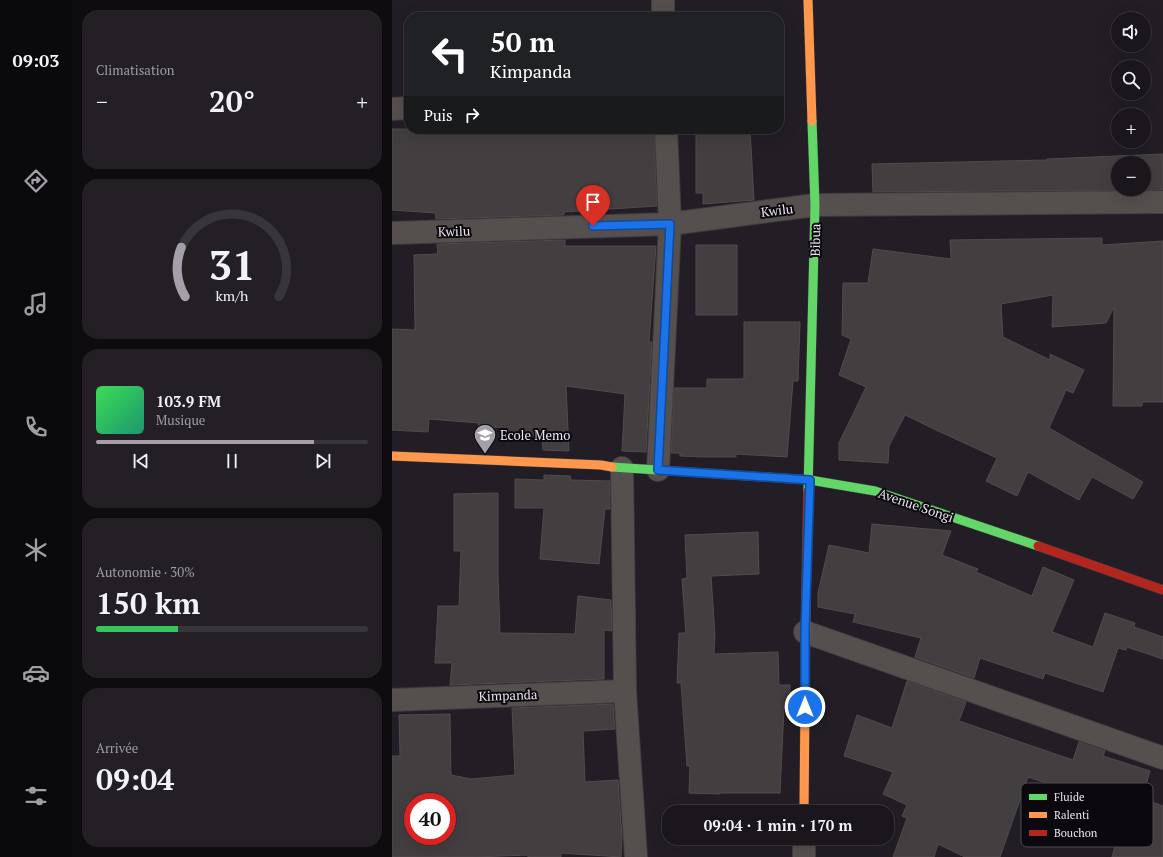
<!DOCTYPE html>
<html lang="fr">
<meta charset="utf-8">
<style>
:root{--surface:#1a161c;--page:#231f25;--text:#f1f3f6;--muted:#9f9fa3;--line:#38353b;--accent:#a49fa8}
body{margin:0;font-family:"PT Serif",serif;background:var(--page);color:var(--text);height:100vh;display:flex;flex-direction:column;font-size:15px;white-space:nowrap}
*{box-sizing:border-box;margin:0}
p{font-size:13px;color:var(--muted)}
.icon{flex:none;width:22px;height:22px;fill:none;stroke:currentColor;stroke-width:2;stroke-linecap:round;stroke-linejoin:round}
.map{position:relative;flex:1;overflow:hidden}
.side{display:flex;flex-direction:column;gap:10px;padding:10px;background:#0e0c0f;width:320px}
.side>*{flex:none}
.guide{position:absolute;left:12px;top:12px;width:380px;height:122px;border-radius:16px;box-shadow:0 4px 16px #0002,0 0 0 1px var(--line);background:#202124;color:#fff;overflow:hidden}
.controls{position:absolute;left:719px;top:12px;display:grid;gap:8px}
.controls a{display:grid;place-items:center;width:40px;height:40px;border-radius:50%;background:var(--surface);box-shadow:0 4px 16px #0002,0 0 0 1px var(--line);font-size:20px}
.speed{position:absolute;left:12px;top:793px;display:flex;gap:8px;font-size:20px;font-weight:700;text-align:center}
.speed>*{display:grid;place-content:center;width:52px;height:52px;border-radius:50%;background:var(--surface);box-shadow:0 4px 16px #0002,0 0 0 1px var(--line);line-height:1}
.speed .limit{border:6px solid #d22;background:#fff;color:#111}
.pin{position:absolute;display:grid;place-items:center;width:34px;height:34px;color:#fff;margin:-41px -17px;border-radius:50% 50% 50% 0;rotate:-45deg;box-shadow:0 0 4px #0007}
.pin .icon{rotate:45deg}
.me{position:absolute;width:44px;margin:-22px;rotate:0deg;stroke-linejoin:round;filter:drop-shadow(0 0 3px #0008)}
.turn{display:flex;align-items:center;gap:14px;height:84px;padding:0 20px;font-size:18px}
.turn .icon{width:52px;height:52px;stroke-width:2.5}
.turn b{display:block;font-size:28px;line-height:34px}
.then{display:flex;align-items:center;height:38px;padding:0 20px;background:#0003;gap:8px;font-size:15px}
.big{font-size:30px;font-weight:600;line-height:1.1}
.side .card{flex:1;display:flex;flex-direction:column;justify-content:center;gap:6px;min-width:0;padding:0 14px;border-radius:16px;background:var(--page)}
.side .dial{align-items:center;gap:0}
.dial svg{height:104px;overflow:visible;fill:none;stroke:var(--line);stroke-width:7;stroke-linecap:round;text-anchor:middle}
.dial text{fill:var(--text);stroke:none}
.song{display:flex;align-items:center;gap:12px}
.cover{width:48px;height:48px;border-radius:6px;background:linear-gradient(135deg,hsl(130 70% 55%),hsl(160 70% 35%))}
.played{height:4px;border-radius:2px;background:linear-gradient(90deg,var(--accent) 80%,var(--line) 80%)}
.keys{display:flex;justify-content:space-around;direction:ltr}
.heat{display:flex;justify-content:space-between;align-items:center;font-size:22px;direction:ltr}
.charge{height:6px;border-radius:3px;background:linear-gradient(90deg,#34c759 30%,var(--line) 0)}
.trip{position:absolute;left:270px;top:805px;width:232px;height:40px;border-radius:16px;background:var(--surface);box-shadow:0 4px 16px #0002,0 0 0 1px var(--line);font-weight:600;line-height:40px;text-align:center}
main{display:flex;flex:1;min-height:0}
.tab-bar{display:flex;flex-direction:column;width:72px;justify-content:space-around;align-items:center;background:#0a090b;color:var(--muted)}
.tab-bar .icon{width:28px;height:28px}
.tab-bar .active{color:var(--accent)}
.tab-bar b{font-size:18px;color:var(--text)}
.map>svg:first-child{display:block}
</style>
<main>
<nav class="tab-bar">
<b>09:03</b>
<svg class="icon active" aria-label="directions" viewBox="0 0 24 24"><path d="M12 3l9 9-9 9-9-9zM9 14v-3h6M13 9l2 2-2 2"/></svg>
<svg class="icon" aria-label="music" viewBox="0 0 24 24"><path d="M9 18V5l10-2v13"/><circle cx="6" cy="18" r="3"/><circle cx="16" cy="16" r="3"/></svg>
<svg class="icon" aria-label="phone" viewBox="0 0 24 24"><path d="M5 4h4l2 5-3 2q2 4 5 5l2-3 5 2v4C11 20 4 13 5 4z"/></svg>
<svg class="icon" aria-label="climate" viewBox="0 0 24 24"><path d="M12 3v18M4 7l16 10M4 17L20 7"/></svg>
<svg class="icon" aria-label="car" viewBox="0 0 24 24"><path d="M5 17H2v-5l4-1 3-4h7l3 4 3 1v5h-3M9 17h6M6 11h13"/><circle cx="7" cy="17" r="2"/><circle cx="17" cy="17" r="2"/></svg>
<svg class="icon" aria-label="filters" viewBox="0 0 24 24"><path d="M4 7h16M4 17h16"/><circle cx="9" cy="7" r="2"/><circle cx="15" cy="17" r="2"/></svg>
</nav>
<section class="side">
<div class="card"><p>Climatisation</p>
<div class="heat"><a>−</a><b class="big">20°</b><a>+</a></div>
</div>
<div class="card dial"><svg viewBox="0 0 100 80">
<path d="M14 69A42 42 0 1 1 86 69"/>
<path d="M14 69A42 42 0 0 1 11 31" stroke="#a49fa8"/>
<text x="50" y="56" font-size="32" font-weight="700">31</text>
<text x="50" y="72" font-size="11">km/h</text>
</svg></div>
<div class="card">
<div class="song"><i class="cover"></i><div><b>103.9 FM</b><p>Musique</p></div></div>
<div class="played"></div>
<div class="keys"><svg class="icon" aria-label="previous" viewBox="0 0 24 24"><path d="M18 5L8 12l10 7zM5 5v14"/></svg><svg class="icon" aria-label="pause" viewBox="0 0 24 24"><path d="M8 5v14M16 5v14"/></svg><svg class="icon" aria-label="next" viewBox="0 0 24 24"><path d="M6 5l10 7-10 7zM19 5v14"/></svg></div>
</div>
<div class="card"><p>Autonomie · 30%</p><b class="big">150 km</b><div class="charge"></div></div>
<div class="card"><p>Arrivée</p><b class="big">09:04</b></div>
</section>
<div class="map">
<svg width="771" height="857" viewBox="0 0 771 857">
<rect width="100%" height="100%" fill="#231e26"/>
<!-- building -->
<path fill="#433e3f" stroke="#504b4c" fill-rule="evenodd" d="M0 129H262L265 206 172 212V215L44 219 43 213 0 210Z
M304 129H358L362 200 311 204V193H304Z
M771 154V190L481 192 480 164 655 160V159ZM726 163H752V189H726Z
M710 238V245L771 241V402H750V406H721L722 307 714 323 660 327 661 295 609 304 611 337 658 360V354L692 370 681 393 674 390 657 428 751 482 741 499 700 477 687 500 636 472 625 496 594 481 605 458 544 430 513 415 497 446 496 463 447 460V443L474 387 447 375 459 339 450 335 451 283H476L481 249 559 259 558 240Z
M173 240V246H264L257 342H260L254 452 230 451 233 394 174 386 177 451 151 450 150 436 109 437 108 427 86 428 87 423 37 419 36 432 0 430V329L23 330 22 255 46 254 45 244Z
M304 245H345V315H304Z
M352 322H408L406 381H401L395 457 344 454V457H315L288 456V453H279L282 388H315V379H352Z
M152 475 178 476 179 480 218 481V509H213L207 564 148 559 152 508H123V479L152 480Z
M106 493V578L108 633 183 634 186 596 219 600 220 631 212 630V679L58 685 60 663H43L46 606H67L69 551H62V494Z
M480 524 559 531 550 555 586 569 584 572 640 596 651 567 682 580 660 632 701 647 713 613 743 623 742 627 771 637V659L735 647 734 650 726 648 711 692 653 673 651 679 588 658 582 678 523 657 529 638 461 622 463 614 426 607V593L437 545 477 553Z
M366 532 367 574 319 576 323 635 322 654 386 652 387 685H398V710L392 708 388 793H328V794L297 793 298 766H295L289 683H285L287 633H294L290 579 295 578 293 535Z
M515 681 574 702 567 721 681 760 687 742 713 751 711 756 758 771 750 798 771 806V857H720L733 809 636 777 608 857H573L546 844 542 857H501L515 818 510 816 515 805 491 794 501 772 452 756 465 715 500 728Z
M221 704 223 729 191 731 193 782 226 780 230 837 229 857 169 853V857H136V855L83 857H0V756H8L7 715 58 714 59 775 79 779 123 775 120 708ZM21 802H55V836H21Z"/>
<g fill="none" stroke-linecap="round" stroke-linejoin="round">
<!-- street casing -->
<g stroke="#3f3b41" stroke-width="24">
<path id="street" d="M271 0V17
M0 109 17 108
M0 233 278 224 423 205 771 202
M230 468 233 691 244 857
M266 470 278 224 274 129
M413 632 771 758
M0 700 233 691
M412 857V838"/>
</g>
<!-- fast casing -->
<g stroke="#3f3b41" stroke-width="10">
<path id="fast" d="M220 467 418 480 483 491 646 546
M416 491 423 205 420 121"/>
</g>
<!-- slow casing -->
<g stroke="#3f3b41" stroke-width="10">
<path id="slow" d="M416 0 420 121
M0 456 209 465 220 467
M412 812 414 590"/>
</g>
<!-- jam casing -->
<g stroke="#3f3b41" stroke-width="10">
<path id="jam" d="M646 546 771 590
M414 590 416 491"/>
</g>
<!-- street -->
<use href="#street" stroke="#55504e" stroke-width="22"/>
<!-- fast -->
<use href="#fast" stroke="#63d668" stroke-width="9"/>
<!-- slow -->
<use href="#slow" stroke="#ff974d" stroke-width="9"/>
<!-- jam -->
<use href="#jam" stroke="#b3261e" stroke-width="9"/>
</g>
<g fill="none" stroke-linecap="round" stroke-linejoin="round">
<!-- route casing -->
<g stroke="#114b97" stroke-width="10">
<path id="route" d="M201 226 278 224 266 470 418 480 413 632V707"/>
</g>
<!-- route -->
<use href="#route" stroke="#1a73e8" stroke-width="7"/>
</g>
<!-- icons -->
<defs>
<g id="school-pin" transform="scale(1.15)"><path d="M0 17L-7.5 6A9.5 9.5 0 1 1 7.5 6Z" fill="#a49fa8" stroke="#0b080e"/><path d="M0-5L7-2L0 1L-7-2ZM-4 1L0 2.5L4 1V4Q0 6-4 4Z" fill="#fff"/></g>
</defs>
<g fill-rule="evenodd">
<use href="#school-pin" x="93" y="435"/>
</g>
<g text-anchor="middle" stroke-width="4" stroke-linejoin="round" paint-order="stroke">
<!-- street labels -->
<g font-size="13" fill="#eae4ee" stroke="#0b080e">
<text transform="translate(385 210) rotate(-7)" y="5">Kwilu</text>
<text transform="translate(62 231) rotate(-2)" y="5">Kwilu</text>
<text transform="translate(423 240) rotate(-89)" y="5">Bibua</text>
<text transform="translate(524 505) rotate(19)" y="5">Avenue Songi</text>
<text transform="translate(116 695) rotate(-2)" y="5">Kimpanda</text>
</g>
<!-- poi labels -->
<g font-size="13" fill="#eae4ee" stroke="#0b080e" text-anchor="start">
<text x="108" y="440">Ecole Memo</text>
</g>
</g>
<!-- legend -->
<rect x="629" y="783" width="132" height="64" rx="6" fill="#0b080e" stroke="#4e4a51" stroke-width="1"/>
<rect x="637" y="794" width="18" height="6" fill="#63d668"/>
<rect x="637" y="812" width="18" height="6" fill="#ff974d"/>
<rect x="637" y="830" width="18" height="6" fill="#b3261e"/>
<g font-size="11" fill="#eae4ee">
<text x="662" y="801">Fluide</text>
<text x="662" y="819">Ralenti</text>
<text x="662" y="837">Bouchon</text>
</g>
</svg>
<div class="controls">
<a><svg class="icon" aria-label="sound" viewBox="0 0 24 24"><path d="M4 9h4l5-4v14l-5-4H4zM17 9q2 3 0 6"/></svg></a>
<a><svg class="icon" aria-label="search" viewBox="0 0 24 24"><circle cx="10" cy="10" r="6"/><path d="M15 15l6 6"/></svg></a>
<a>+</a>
<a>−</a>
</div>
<div class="speed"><div class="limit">40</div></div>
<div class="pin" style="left:201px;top:226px;background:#d93025"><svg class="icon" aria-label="arrive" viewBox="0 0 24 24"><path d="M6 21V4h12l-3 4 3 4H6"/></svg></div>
<svg class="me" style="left:413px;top:707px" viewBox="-20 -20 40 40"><circle r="17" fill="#1a73e8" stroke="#fff" stroke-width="3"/><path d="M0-11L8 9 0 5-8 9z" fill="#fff"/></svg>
<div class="trip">09:04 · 1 min · 170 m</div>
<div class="guide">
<div class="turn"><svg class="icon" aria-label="left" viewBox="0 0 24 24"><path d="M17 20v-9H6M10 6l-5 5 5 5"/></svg><div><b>50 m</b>Kimpanda</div></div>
<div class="then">Puis<svg class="icon" aria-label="right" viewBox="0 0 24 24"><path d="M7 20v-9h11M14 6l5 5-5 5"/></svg></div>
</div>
</div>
</main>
